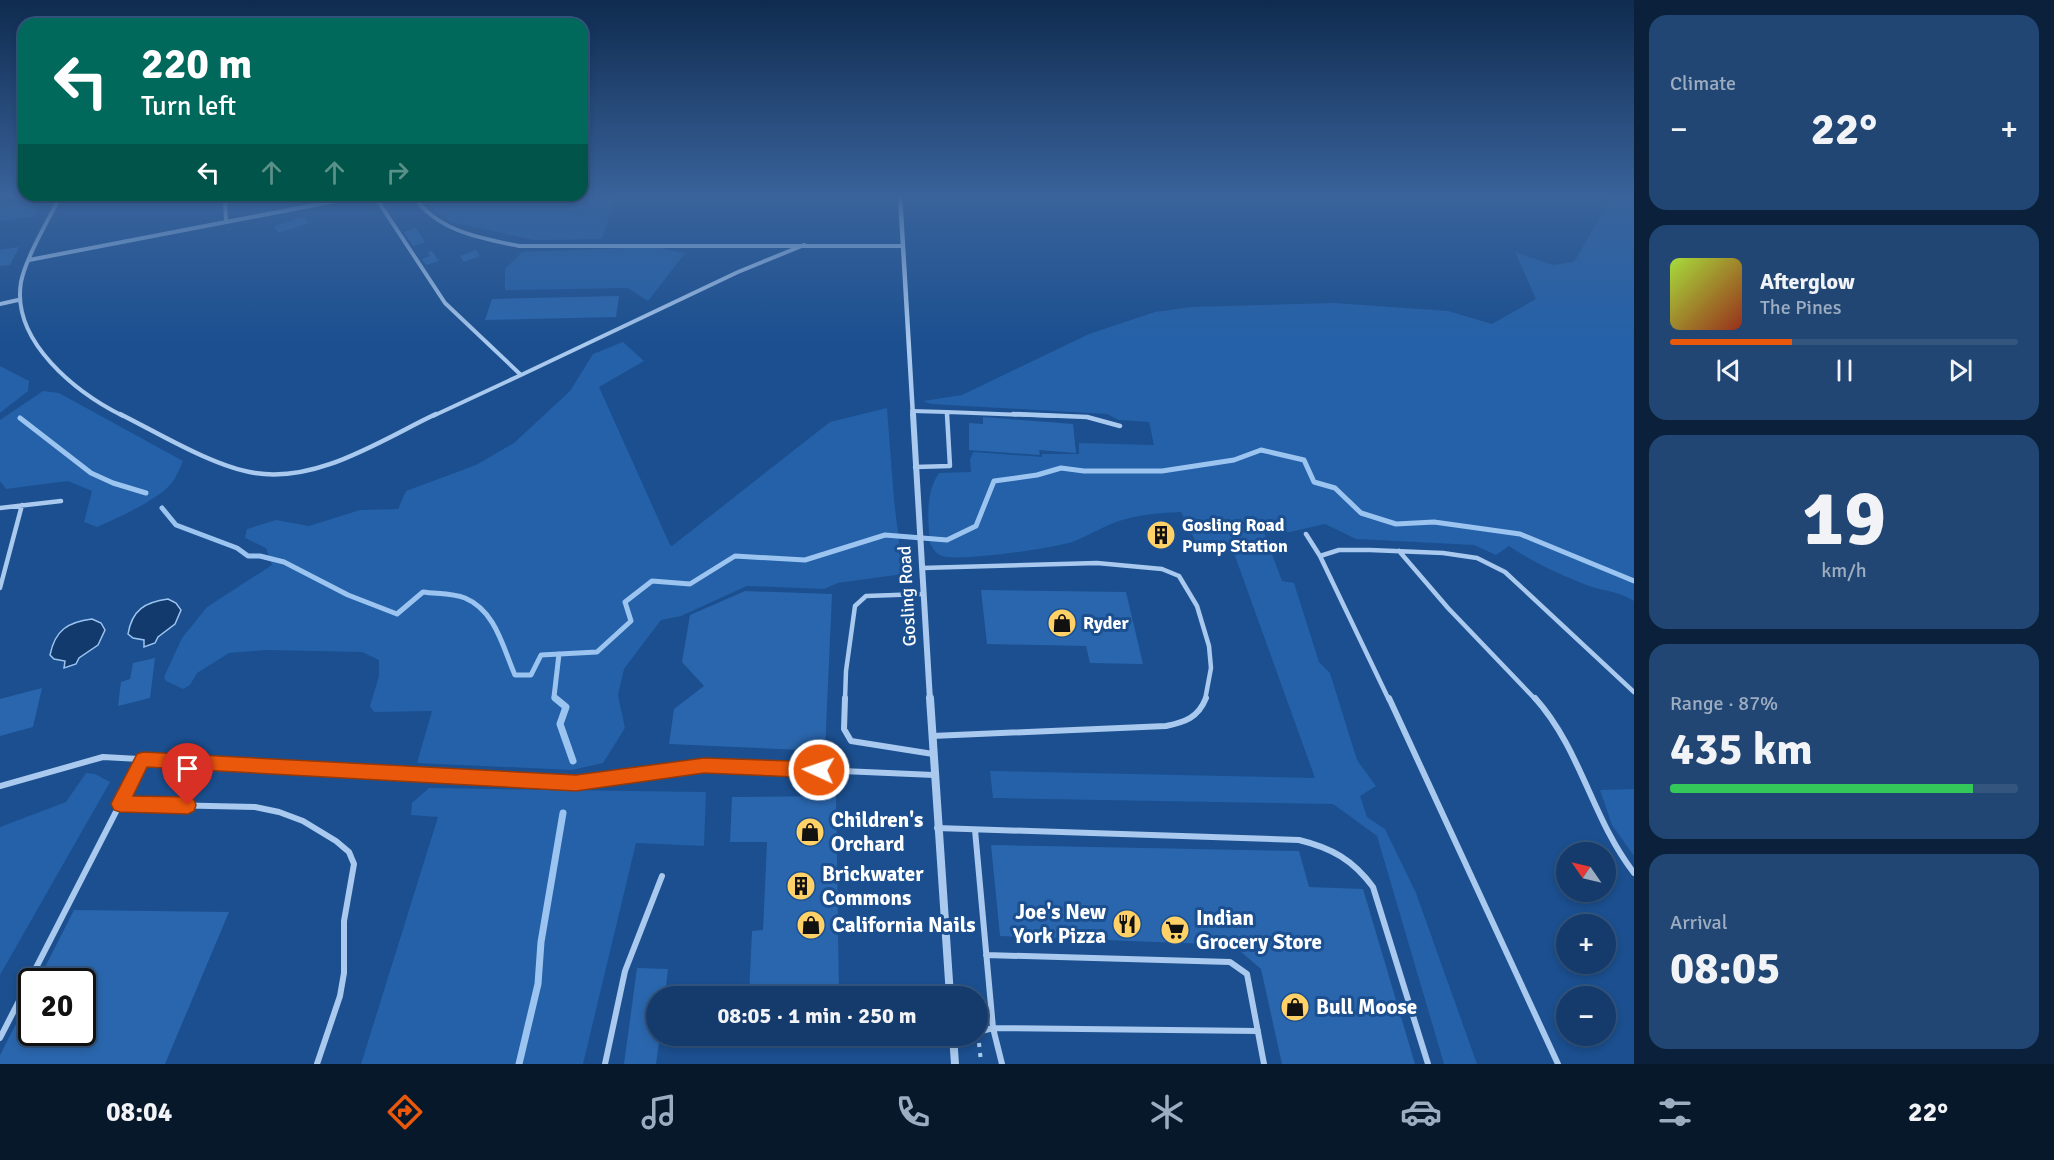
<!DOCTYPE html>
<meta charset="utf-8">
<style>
:root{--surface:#143b6b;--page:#214673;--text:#f1f3f6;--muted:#9dadc1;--line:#33557e;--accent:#ea580c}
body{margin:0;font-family:Signika,sans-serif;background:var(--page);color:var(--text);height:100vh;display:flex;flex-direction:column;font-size:22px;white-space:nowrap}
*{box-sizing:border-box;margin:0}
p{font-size:20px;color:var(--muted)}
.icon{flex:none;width:33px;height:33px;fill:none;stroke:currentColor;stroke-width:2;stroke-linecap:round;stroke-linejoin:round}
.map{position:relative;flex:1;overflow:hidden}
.details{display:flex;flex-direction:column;gap:15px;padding:15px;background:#0b203b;width:420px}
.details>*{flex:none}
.top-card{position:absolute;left:18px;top:18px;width:570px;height:183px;border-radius:18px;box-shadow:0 3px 9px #0003,0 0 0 2px var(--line);background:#00695c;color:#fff;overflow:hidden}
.needle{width:39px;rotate:304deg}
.fabs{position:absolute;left:1556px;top:842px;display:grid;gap:12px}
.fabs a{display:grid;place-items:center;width:60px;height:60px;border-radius:50%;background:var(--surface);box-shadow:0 3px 9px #0003,0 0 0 2px var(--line);font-size:30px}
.speed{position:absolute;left:18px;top:968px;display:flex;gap:12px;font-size:30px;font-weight:700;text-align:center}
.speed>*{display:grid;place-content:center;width:78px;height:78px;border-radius:50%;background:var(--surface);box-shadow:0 3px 9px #0003,0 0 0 2px var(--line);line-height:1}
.speed .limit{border:3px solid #111;border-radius:9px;background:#fff;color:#111}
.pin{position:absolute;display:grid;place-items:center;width:51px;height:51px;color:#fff;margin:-62px -26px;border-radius:50% 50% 50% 0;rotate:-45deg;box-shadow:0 0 6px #0007}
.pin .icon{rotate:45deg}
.me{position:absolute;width:66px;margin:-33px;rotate:273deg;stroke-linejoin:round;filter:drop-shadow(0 0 4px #0008)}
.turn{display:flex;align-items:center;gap:21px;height:126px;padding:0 24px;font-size:27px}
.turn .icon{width:78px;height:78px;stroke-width:2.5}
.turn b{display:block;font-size:42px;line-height:51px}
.lanes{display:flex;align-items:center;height:57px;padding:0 24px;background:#0003;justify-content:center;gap:30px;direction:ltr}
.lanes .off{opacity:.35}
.big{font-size:45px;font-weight:800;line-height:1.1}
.details .tile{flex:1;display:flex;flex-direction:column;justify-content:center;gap:9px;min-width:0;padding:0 21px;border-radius:18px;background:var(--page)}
.details .dial{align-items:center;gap:0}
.dial b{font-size:78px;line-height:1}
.song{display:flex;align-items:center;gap:18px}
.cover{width:72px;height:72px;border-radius:9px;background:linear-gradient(135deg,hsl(80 70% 55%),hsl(10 70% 35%))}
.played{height:6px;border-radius:3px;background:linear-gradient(90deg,var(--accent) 35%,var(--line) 35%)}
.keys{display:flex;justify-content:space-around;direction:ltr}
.heat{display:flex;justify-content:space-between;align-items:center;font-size:33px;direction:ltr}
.charge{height:9px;border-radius:4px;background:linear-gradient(90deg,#34c759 87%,var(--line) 0)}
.trip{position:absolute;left:646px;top:986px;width:342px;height:60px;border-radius:30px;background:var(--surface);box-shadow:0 3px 9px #0003,0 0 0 2px var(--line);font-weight:800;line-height:60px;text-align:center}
.tab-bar{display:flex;height:96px;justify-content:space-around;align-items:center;background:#08182b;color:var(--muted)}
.tab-bar .icon{width:42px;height:42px}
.tab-bar .active{color:var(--accent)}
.tab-bar b{font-size:27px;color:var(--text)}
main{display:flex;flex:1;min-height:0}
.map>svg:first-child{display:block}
</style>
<main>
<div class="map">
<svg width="1634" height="1064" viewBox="0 0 1634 1064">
<rect width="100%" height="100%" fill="#1b4f8f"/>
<!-- green -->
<path fill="#2461a8" d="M421 195H616L602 239 534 240 451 222 432 208Z
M1613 195H1634V601C1620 592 1605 591 1589 586 1561 575 1534 563 1509 546L1496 555 1474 545 1356 539 1325 524 1290 532 1263 530 1282 581 1294 583 1319 662 1330 673 1357 760 1376 786 1360 796 1367 817 1385 829 1416 893 1477 1064H1444L1377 836 1333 804 993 798 990 771 1315 778 1231 545 1197 544 1181 512C1162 513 1144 514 1126 519 1107 524 1092 534 1075 541 1057 548 959 562 942 556 936 554 932 548 930 543 928 520 925 493 939 473L971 472 970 460 973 452 1042 457V454H1079V443L1154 445 1149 422 1119 420 1107 414 931 404 923 401 962 395 1089 334 1155 312 1192 307 1333 303 1448 311 1492 324 1536 299 1515 252 1553 265 1574 262Z
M655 247 685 253 648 301 628 288 505 290V269L522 252Z
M623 342 644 361 599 387 670 545 672 546 830 422 887 408 894 500 903 574 838 583 824 589 747 586 681 616 661 620 624 669 618 695 625 728 603 763 572 770 417 763 432 711 374 712 370 706 379 676V660L362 652 266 650 229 653 197 673 190 685 183 689 166 681 164 677 182 638 207 607 272 565 266 548 245 538 247 529 276 520 309 526 360 510 398 509 406 491 476 465 514 443 570 391 593 354Z
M0 366 29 381 28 391 0 413Z
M43 391 59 393 183 461C179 470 176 479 169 486 155 501 116 519 97 527L84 522 92 491 68 481 6 489 0 481V420Z
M86 773 95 774 110 782 0 975V827L66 802Z
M429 788 706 792 704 846 636 843 583 1064H361L438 817 411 815 412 803Z
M1634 789V856L1612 825 1600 790Z"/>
<!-- water -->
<path fill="#123a6d" stroke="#9cc4f0" stroke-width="1.5" d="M168 599 176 603 181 610 175 624 158 637 155 643 144 647V640L133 638 128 634C132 610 145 602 168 599Z
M92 619 101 623 105 630 98 645 79 658 76 664 64 668 65 661 54 659 50 655C55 630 68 622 92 619Z"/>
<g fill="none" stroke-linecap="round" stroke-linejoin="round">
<!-- stream-far1 -->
<path stroke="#9cc4f0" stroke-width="5" d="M20 418 91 473 113 483 146 493
M162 508 176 525 237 548 248 556H260L284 562 348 595 397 614 423 592C436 594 452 593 465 598 496 611 503 648 515 675H531L541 655 597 652 631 621 625 602 652 581 690 584 735 556 805 560 885 535 947 540 976 526 994 481 1037 475 1061 468 1084 471H1162L1234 460 1261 450 1304 460 1314 482 1335 488 1361 513 1396 524 1434 522 1520 534 1634 581
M557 700 554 697 559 654"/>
<!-- stream -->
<path stroke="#9cc4f0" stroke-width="7" d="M555 698 566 707 560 724 573 761
M519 1064 538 984 541 942 563 813"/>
</g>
<!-- building -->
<path fill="#2a66ad" d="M41 201 34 216 0 221V207Z
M305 217 309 223 278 233 274 226Z
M416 228 425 242 413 246 404 232Z
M19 247 10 265 0 266V250Z
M476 250 480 256 464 262 460 256Z
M432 251 439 261 426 265 422 259 430 256 427 252Z
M619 296 616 317 485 320 492 299Z
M983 417 1073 424 1076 453 1039 450 1040 455 969 450V423L983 424Z
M1171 529 1176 539 1152 541 1147 531Z
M981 590 1126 592 1143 664 1090 663 1086 646 987 644Z
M745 591 832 594 825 751 669 744 674 709 704 686 682 662 690 615Z
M155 658 150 698 118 706 121 682 130 679 133 663Z
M42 688 33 727 0 736V699Z
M836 796 839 996H749L752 931 763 930 767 842H730L732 797Z
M991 845 1299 851 1309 887 1363 889 1415 1064H1282L1261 969 1233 945 1000 936Z
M74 910 229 912 165 1064H0V1055L32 993V1032H82V981H38Z
M637 968 668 969 665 996H657V1035H660L656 1064H624Z"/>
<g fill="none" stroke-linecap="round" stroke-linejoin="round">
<!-- path -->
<path stroke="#a9c9ee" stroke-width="4" stroke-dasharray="4 6" stroke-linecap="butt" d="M979 1043 981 1062"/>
<!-- lane-far2 -->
<path stroke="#a9c9ee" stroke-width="4" d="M61 195C49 219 26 257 21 282 11 342 77 393 123 416
M225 195 226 222 367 195
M374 195 445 303 521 375 738 272 804 245
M413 195C436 231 480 238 519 246H901
M29 260 226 222
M0 304 18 300
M912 411 947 412V416
M947 412 1055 416
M433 416 521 375"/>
<!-- lane-far1 -->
<path stroke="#a9c9ee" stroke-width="4.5" d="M120 414C158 433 214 467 255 473 318 483 381 440 436 414
M1013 414 1087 417 1120 426
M915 467 950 466 947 414
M0 508 61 501
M1306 534 1320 556 1389 700
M1399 551 1448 608 1536 700
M1320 556 1339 550H1370L1443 553 1477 558 1505 572 1634 692
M922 568 1097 563 1162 569 1179 576 1197 606 1209 646 1211 668 1205 700
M0 588 22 505
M845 700 846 671 855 606 866 596 923 594"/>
<!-- lane -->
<path stroke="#a9c9ee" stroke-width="6" d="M845 698 844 729 851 741 933 754
M1389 698 1558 1064
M1535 698C1581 749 1592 819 1634 873
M932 736 1166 726C1185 722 1198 718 1206 698
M0 786 103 757 576 783 704 765 934 775
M120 804 255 807 279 812 303 821 336 841 349 852 354 864 344 921V973L340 996 317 1064
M937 828 1299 840C1332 848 1353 860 1373 887L1428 1064
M975 830 993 1028 1002 1064
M986 955 1230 962 1247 974 1264 1064
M978 1032 993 1028 1258 1031
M0 1038 143 759
M953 1040 969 1035
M605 1064 625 971 662 876"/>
<!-- street-far2 -->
<path stroke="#a9c9ee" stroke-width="4.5" d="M900 195 913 416"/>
<!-- street-far1 -->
<path stroke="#a9c9ee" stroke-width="6" d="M913 414 930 700"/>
<!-- street -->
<path stroke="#a9c9ee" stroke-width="8" d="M930 698 950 996
M953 1035 955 1064"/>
</g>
<!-- sky -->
<linearGradient id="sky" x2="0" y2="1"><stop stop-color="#0f2b4f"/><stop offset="0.57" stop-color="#39639b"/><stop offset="1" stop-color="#39639b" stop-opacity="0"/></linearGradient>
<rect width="1634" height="344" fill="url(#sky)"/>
<!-- route -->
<path fill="#ea580c" stroke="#983908" stroke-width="1.5" d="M143 752 576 775 704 758 819 762 825 765 827 770 825 776 819 778 704 773 576 791 147 767 133 796 188 797 194 800 196 805 194 811 188 814 120 812 114 810 111 804 114 798 137 754Z"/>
<!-- icons -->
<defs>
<g id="building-disc" transform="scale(1.5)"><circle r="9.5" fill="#ffd166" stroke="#1b4f8f"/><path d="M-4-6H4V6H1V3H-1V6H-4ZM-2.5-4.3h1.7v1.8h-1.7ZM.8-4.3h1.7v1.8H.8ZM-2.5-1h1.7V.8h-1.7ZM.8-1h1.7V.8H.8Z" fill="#111"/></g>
<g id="shop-disc" transform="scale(1.5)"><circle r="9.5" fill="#ffd166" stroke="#1b4f8f"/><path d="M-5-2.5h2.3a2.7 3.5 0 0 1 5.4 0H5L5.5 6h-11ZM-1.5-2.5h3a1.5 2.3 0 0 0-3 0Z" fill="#111"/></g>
<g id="restaurant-disc" transform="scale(1.5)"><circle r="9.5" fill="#ffd166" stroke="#1b4f8f"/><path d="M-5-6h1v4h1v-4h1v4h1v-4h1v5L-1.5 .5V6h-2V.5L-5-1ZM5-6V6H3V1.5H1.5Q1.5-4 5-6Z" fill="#111"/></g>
<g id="supermarket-disc" transform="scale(1.5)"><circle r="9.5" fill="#ffd166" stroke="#1b4f8f"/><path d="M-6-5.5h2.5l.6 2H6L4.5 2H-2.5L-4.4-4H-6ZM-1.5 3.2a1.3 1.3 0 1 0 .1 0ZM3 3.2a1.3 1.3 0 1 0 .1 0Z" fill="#111"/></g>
</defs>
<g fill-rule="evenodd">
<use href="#building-disc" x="1161" y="535"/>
<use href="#shop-disc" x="1062" y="623"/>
<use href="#shop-disc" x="810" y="832"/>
<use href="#building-disc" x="801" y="886"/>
<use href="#restaurant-disc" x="1127" y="924"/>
<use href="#shop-disc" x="811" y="925"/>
<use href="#supermarket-disc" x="1175" y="930"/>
<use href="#shop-disc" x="1295" y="1007"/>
</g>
<g text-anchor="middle" stroke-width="6" stroke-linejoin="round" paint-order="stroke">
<!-- poi labels -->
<g font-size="18" font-weight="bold" fill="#fff" stroke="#1b4f8f" text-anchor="start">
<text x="1182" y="531">Gosling Road<tspan x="1182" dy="21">Pump Station</tspan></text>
<text x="1083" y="629">Ryder</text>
</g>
<!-- street labels -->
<g font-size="18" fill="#fff" stroke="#1b4f8f">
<text transform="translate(907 596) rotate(-93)" y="6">Gosling Road</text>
</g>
<!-- near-poi labels -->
<g font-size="21" font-weight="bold" fill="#fff" stroke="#1b4f8f" text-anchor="start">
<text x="831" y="827">Children's<tspan x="831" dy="24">Orchard</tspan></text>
<text x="822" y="881">Brickwater<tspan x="822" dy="24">Commons</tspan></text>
<text x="1106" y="919" text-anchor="end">Joe's New<tspan x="1106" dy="24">York Pizza</tspan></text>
<text x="1196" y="925">Indian<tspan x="1196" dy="24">Grocery Store</tspan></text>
<text x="832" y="932">California Nails</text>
<text x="1316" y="1014">Bull Moose</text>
</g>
</g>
</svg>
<div class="fabs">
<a><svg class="needle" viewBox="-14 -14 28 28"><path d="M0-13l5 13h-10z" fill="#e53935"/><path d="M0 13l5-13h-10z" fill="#9dadc1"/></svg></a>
<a>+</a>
<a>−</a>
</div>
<div class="speed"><div class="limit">20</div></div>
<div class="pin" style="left:188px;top:805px;background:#d93025"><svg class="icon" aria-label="arrive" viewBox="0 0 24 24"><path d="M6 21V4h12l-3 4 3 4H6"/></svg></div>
<svg class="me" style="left:819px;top:770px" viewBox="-20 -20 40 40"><circle r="17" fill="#ea580c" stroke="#fff" stroke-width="3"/><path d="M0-11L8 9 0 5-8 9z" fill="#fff"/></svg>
<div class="trip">08:05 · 1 min · 250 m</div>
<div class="top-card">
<div class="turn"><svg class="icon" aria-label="left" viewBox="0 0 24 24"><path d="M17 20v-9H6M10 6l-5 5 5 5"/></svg><div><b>220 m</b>Turn left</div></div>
<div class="lanes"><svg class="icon" aria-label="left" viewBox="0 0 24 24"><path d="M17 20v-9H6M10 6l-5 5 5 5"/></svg><svg class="icon off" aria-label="ahead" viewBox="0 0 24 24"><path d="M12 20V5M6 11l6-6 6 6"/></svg><svg class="icon off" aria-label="ahead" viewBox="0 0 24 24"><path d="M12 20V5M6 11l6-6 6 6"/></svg><svg class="icon off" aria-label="right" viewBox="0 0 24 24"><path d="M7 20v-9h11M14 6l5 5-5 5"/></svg></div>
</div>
</div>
<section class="details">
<div class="tile"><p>Climate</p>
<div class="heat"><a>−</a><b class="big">22°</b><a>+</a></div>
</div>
<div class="tile">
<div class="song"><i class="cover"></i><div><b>Afterglow</b><p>The Pines</p></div></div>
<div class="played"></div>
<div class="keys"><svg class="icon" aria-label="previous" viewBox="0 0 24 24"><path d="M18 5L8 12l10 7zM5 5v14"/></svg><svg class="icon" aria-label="pause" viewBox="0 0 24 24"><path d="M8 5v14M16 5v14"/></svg><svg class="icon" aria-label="next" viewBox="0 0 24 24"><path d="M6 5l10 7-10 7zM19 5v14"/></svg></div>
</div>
<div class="tile dial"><b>19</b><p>km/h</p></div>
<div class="tile"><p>Range · 87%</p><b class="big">435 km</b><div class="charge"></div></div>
<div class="tile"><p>Arrival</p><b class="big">08:05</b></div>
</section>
</main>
<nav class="tab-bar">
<b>08:04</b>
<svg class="icon active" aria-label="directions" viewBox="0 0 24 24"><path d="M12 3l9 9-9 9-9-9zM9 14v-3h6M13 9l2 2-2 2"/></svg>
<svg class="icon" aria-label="music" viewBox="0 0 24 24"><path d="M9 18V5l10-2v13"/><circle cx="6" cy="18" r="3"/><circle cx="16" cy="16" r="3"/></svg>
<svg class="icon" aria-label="phone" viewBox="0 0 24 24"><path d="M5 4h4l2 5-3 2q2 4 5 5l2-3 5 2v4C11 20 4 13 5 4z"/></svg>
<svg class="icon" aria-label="climate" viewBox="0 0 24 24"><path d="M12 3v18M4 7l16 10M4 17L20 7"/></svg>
<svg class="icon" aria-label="car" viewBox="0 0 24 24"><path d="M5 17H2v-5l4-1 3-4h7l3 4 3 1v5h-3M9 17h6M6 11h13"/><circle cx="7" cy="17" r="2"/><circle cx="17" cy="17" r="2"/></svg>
<svg class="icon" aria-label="filters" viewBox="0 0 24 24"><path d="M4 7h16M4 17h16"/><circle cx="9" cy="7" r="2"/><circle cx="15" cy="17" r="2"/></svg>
<b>22°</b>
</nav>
